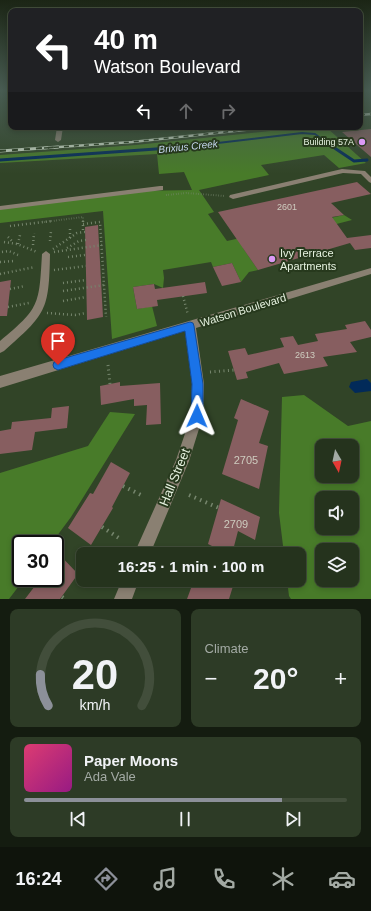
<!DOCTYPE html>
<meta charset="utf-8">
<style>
:root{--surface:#25331d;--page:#2d3b26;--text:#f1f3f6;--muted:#a3aaa4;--line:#424e3b;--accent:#8c9099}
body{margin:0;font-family:Helvetica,sans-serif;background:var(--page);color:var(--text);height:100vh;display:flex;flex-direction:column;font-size:15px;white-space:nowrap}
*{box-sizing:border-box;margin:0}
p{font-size:13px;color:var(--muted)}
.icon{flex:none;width:22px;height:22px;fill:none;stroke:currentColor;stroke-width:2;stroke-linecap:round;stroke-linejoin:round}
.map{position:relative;height:599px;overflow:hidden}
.details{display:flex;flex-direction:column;gap:10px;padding:10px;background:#141c10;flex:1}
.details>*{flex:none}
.banner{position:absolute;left:8px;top:8px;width:355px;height:122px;border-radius:8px;box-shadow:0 2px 6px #0003,0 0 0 1px var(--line);background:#202124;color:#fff;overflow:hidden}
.needle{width:26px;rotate:171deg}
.controls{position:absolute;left:315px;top:439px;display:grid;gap:8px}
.controls a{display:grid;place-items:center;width:44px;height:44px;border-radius:8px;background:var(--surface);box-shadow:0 2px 6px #0003,0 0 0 1px var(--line);font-size:20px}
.speed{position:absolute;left:12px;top:535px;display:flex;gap:8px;font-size:20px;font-weight:700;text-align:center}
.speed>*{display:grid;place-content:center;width:52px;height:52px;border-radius:50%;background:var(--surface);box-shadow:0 2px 6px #0003,0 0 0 1px var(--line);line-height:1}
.speed .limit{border:2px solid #111;border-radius:6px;background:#fff;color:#111}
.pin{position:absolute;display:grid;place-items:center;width:34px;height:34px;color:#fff;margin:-41px -17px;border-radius:50% 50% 50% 0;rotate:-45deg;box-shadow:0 0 4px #0007}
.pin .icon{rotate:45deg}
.me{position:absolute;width:44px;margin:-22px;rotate:1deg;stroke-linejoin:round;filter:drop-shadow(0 0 3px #0008)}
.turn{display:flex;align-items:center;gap:14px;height:84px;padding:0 20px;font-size:18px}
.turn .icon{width:52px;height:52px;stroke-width:2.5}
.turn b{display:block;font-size:28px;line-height:34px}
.lanes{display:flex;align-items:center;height:38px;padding:0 20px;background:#0003;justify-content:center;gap:20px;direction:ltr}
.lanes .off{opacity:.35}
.big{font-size:30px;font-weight:700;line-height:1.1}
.details .card{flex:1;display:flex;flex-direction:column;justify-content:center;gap:6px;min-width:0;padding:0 14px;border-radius:8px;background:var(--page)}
.details .dial{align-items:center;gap:0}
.dial svg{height:104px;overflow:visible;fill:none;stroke:var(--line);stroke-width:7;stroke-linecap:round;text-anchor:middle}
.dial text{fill:var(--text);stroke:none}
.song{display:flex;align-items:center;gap:12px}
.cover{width:48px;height:48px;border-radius:6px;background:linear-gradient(135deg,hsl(340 70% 55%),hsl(310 70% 35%))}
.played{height:4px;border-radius:2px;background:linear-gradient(90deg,var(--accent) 80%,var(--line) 80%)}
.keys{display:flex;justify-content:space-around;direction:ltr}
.heat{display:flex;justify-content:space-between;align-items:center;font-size:22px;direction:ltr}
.details .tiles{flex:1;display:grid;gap:10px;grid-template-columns:1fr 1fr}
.card:last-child{grid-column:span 2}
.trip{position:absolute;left:76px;top:547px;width:230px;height:40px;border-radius:8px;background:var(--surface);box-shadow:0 2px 6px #0003,0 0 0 1px var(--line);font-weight:700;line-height:40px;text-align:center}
.dock{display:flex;height:64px;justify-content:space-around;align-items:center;background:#0f140c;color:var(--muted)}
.dock .icon{width:28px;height:28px}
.dock .current{color:var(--accent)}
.dock b{font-size:18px;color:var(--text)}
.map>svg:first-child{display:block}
</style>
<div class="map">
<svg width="371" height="599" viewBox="0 0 371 599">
<rect width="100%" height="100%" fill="#314427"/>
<!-- forest -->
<path fill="#487b29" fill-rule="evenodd" d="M308 127H326L366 163 339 168 324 155 261 165 269 175 199 190 214 212 208 214 227 241 344 215 352 220 243 248 258 270 249 272 241 282 232 263 213 267 211 262 163 270 164 278 163 288 154 284 133 287 137 309 152 306 157 326 112 339 103 211 0 223V209L138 191 192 190 184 172 159 174 157 154 0 163V155L136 145Z
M304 395 348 426 371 421V599H291L289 596 287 580H299V554H284L279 513 282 397ZM322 446H352V476H322ZM322 498H352V528H322ZM322 550H352V580H322Z
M110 412 135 414 71 517 51 544H21V578H25L9 599H0V473L88 446Z"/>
<!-- water -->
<path fill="#022a59" d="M367 379 371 383V391L355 393 349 387 351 382Z"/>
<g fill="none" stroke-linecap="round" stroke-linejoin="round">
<!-- stream-far1 -->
<path stroke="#022a59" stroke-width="2" d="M175 148 302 133 315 134 334 148"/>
<!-- stream -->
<path stroke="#022a59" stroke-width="3" d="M333 147 354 161 367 160
M0 160 184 147"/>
</g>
<!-- building -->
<path fill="#875e60" d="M371 129V157L342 132Z
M357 182 371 194 331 203 344 215 332 217 347 238 371 235V248L355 250 350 243 258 270 218 212Z
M98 225 103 317 87 320 85 227Z
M232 263 241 282 222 286 213 267Z
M11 280 7 316H0V282Z
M205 282 207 293 157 300 158 306 137 309 133 287 154 284 155 289Z
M365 321 371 330V337L350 342 357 352 323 357 328 366 284 374 279 363 246 372 248 378 237 380 228 351 245 348 248 355 284 347 280 338 293 336 298 345 318 341 315 334 347 329 345 325Z
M120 382V386L160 383 161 424 146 425 147 405 134 406V399L101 405 100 386Z
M241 399 269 411 259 443 268 446 259 489 222 474 238 420 234 418Z
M69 406 67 428 35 432 32 450 0 454V431L11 429 12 422 51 418 52 408Z
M111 462 130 473 112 507 113 508 91 545 68 528 90 493 93 494Z
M221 499 260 517 255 540 238 531 232 554H228L208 544Z
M55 550 78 574 60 599H25L41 578H55Z
M194 580H229L234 583 229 599H187Z"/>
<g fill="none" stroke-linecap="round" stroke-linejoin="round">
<!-- path-far3 -->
<path stroke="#76866d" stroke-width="2" stroke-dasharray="0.5 2" stroke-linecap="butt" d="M166 195 186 193 225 196
M44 222 83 217V222"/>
<!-- path-far2 -->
<path stroke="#76866d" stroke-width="2.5" stroke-dasharray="1 3" stroke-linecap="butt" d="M83 221V232
M83 224 100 222 106 317
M10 226 52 221
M70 229V238
M8 237 12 241
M50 241 51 231
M4 242 17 244 37 252
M18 244 20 235
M33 245 34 233
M67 248 79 241 86 240
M53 249 77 233 85 232
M2 252 9 251 18 255
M54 252 102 245
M68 257 85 255
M0 262 14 261
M54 270 86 266
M0 274 35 267
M63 283 86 280
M10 289 25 286
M63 291 104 285
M183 296 188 315
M63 301 86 297
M8 307 29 303
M47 313 75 315 86 313"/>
<!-- path-far1 -->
<path stroke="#76866d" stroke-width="3" stroke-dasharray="1 3.5" stroke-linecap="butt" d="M108 365 110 384
M210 372 234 370"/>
<!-- path -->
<path stroke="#76866d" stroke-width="4" stroke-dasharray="1.5 4.5" stroke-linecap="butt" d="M123 486 141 495
M189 495 219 508
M102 527 122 540
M178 586 180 580
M62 597 65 599"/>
<!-- minor -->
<path fill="#8a8072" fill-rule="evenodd" d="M57 127H63L61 140 58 142 55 140Z
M342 169 365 171 371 177V183L369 182 361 174 343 173 233 199 229 197 230 195Z
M160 186H163V190L0 210V206Z
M46 251 50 254C49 311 46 314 4 351L0 353V341C40 308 39 305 42 254Z
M371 268V274L196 328 204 384 203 416 189 461 150 554H134L176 460 191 416 192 384 185 331 0 388V376Z
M122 580H139L132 599H114Z"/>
<!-- rail-far1 casing -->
<g stroke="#cbd8c5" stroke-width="2.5">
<path id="rail-far1" d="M360 115 371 114
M44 148 132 142 272 127"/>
</g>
<!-- rail casing -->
<g stroke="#cbd8c5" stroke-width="3">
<path id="rail" d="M0 151 58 147"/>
</g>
<!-- rail-far1 -->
<use href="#rail-far1" stroke="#27391d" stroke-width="1.5" stroke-dasharray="5" stroke-linecap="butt"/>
<!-- rail -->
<use href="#rail" stroke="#27391d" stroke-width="2" stroke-dasharray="6" stroke-linecap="butt"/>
</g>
<!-- sky -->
<linearGradient id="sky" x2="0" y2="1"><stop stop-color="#1b2515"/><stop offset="0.52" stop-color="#485c52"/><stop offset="1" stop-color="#485c52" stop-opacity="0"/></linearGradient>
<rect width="371" height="174" fill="url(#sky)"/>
<!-- route -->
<path fill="#1a73e8" stroke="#114b97" d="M190 322 193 323 194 326 203 384V416L201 420 197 422 193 420 191 416 192 384 185 331 58 370 54 368 53 365 54 362 58 360Z"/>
<!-- markers -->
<g fill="#db99f5" stroke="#27391d" stroke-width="1.5">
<circle cx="362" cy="142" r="4"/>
<circle cx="272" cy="259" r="4"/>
</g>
<g text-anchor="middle" stroke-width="4" stroke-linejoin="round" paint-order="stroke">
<!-- far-poi labels -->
<g font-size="9" fill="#e5f1df" stroke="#27391d" text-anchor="end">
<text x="354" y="145">Building 57A</text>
</g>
<!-- number labels -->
<g font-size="9" fill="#ceccbf">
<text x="287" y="210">2601</text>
<text x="305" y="358">2613</text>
</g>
<!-- far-water labels -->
<g font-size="10" font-style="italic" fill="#c6d7ef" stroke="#27391d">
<text transform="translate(188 146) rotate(-6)" y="4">Brixius Creek</text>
</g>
<!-- poi labels -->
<g font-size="11" fill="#e5f1df" stroke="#27391d" text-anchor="start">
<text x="280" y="257">Ivy Terrace<tspan x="280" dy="13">Apartments</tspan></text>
</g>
<!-- street labels -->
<g font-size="11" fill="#e5f1df" stroke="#27391d">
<text transform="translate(243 310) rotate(-17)" y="4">Watson Boulevard</text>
</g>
<!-- near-number labels -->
<g font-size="11" fill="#ceccbf">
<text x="246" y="464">2705</text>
<text x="236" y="528">2709</text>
</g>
<!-- near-street labels -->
<g font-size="13" fill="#e5f1df" stroke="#27391d">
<text transform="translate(174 477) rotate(-68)" y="5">Hall Street</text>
</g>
</g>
</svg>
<div class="controls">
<a><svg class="needle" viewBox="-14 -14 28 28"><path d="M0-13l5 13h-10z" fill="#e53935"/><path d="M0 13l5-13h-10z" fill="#a3aaa4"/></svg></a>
<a><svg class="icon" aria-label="sound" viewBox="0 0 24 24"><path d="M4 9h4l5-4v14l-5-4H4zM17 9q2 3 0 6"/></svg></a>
<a><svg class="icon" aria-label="layers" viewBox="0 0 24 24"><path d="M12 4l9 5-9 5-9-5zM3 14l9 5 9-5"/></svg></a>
</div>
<div class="speed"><div class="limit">30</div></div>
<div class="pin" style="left:58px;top:365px;background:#d93025"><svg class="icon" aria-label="arrive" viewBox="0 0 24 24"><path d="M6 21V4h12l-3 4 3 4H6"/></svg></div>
<svg class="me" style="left:197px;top:416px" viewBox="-20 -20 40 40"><path d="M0-17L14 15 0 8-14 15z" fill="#1a73e8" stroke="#fff" stroke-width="4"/></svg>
<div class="trip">16:25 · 1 min · 100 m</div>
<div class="banner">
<div class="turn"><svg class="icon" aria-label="left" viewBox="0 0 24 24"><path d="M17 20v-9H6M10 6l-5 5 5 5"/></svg><div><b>40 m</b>Watson Boulevard</div></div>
<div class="lanes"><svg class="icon" aria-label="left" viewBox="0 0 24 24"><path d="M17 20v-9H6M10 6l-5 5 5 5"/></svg><svg class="icon off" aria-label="ahead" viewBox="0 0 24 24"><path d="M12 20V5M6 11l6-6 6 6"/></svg><svg class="icon off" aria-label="right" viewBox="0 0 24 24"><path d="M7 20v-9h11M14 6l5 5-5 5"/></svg></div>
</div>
</div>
<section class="details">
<div class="tiles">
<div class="card dial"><svg viewBox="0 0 100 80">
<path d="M14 69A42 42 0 1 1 86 69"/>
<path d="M14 69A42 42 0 0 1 8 45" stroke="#8c9099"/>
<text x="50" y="56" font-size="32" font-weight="700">20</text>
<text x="50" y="72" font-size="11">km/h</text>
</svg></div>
<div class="card"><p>Climate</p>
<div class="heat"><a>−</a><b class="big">20°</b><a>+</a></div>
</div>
<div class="card">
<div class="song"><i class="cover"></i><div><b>Paper Moons</b><p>Ada Vale</p></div></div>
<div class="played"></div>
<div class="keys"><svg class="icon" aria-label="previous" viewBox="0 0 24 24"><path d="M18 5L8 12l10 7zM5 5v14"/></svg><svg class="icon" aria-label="pause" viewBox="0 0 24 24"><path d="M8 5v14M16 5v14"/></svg><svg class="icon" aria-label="next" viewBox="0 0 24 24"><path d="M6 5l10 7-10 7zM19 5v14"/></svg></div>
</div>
</div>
</section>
<nav class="dock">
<b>16:24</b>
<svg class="icon current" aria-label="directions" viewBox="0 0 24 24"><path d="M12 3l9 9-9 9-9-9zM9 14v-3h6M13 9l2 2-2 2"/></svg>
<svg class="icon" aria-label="music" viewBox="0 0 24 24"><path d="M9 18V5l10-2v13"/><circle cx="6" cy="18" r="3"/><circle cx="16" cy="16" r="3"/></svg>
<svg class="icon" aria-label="phone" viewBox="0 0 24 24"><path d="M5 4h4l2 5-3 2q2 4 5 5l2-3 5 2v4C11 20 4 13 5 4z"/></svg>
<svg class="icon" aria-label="climate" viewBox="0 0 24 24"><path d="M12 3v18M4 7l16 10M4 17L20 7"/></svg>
<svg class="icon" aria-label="car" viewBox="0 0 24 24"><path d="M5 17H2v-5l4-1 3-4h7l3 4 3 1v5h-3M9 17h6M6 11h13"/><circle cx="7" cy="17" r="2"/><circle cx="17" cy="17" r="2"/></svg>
</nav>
